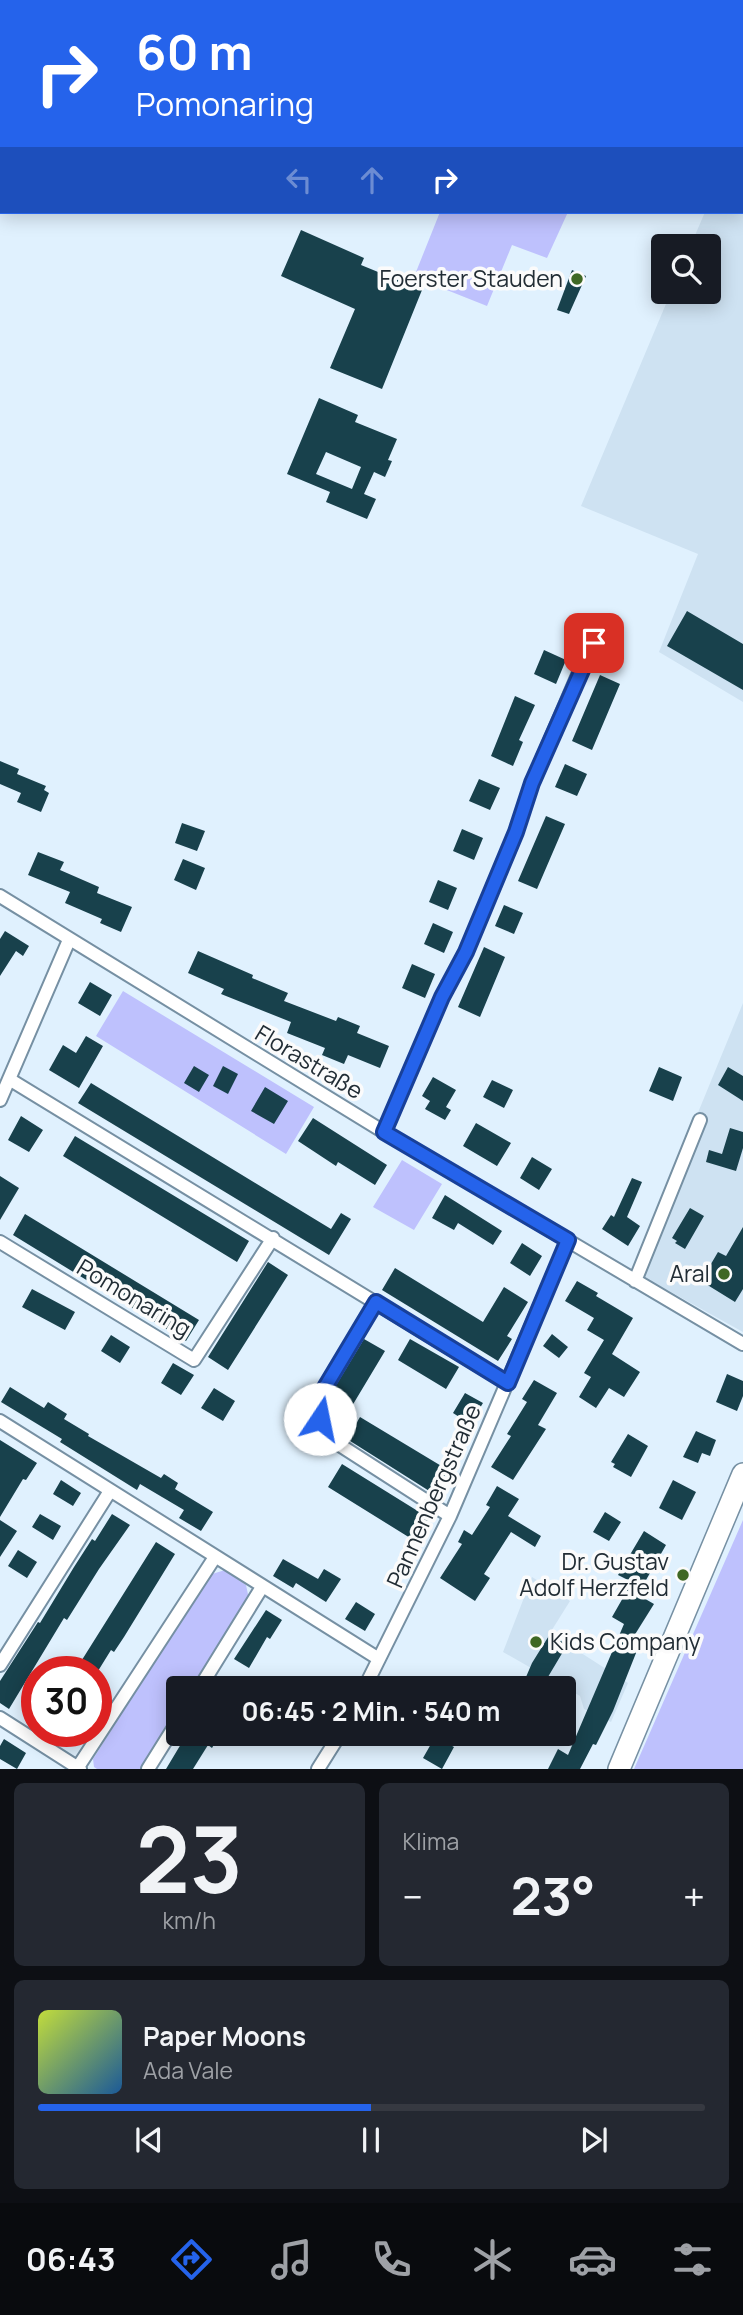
<!DOCTYPE html>
<html lang="de">
<meta charset="utf-8">
<style>
:root{--surface:#171b24;--page:#242831;--text:#f1f3f6;--muted:#9ea1a6;--line:#363941;--accent:#2563eb}
body{margin:0;font-family:Manrope,sans-serif;background:var(--page);color:var(--text);height:100vh;display:flex;flex-direction:column;font-size:26px;white-space:nowrap}
*{box-sizing:border-box;margin:0}
p{font-size:23px;color:var(--muted)}
.icon{flex:none;width:38px;height:38px;fill:none;stroke:currentColor;stroke-width:2;stroke-linecap:round;stroke-linejoin:round}
.map{position:relative;height:1769px;overflow:hidden}
.panel{display:flex;flex-direction:column;gap:14px;padding:14px;background:#0d0f14;flex:1}
.panel>*{flex:none}
.guide{position:absolute;left:0px;top:0px;width:744px;height:214px;box-shadow:0 4px 18px #0003;background:#2563eb;color:#fff;overflow:hidden}
.buttons{position:absolute;left:651px;top:234px;display:grid;gap:14px}
.buttons a{display:grid;place-items:center;width:70px;height:70px;border-radius:7px;background:var(--surface);box-shadow:0 4px 18px #0003;font-size:35px}
.speed{position:absolute;left:21px;top:1656px;display:flex;gap:14px;font-size:35px;font-weight:700;text-align:center}
.speed>*{display:grid;place-content:center;width:91px;height:91px;border-radius:50%;background:var(--surface);box-shadow:0 4px 18px #0003;line-height:1}
.speed .limit{border:10px solid #d22;background:#fff;color:#111}
.pin{position:absolute;display:grid;place-items:center;width:60px;height:60px;color:#fff;margin:-30px;border-radius:14px;box-shadow:0 4px 10px #0006}
.me{position:absolute;width:77px;margin:-38px;rotate:11deg;stroke-linejoin:round;filter:drop-shadow(0 0 5px #0008)}
.turn{display:flex;align-items:center;gap:24px;height:147px;padding:0 21px;font-size:32px}
.turn .icon{width:91px;height:91px;stroke-width:2.5}
.turn b{display:block;font-size:49px;line-height:60px}
.lanes{display:flex;align-items:center;height:66px;padding:0 21px;background:#0003;justify-content:center;gap:35px;direction:ltr}
.lanes .off{opacity:.35}
.big{font-size:52px;font-weight:700;line-height:1.1}
.panel .card{flex:1;display:flex;flex-direction:column;justify-content:center;gap:10px;min-width:0;padding:0 24px;border-radius:10px;background:var(--page)}
.panel .dial{align-items:center;gap:0}
.dial b{font-size:91px;line-height:1}
.song{display:flex;align-items:center;gap:21px}
.cover{width:84px;height:84px;border-radius:10px;background:linear-gradient(135deg,hsl(70 70% 55%),hsl(210 70% 35%))}
.played{height:7px;border-radius:4px;background:linear-gradient(90deg,var(--accent) 50%,var(--line) 50%)}
.keys{display:flex;justify-content:space-around;direction:ltr}
.heat{display:flex;justify-content:space-between;align-items:center;font-size:38px;direction:ltr}
.panel .tiles{flex:1;display:grid;gap:14px;grid-template-columns:1fr 1fr}
.card:last-child{grid-column:span 2}
.trip{position:absolute;left:166px;top:1676px;width:410px;height:70px;border-radius:7px;background:var(--surface);box-shadow:0 4px 18px #0003;font-weight:700;line-height:70px;text-align:center}
.tab-bar{display:flex;height:112px;justify-content:space-around;align-items:center;background:#090b0e;color:var(--muted)}
.tab-bar .icon{width:49px;height:49px}
.tab-bar .selected{color:var(--accent)}
.tab-bar b{font-size:32px;color:var(--text)}
.map>svg:first-child{display:block}
</style>
<div class="map">
<svg width="743" height="1769" viewBox="0 0 743 1769">
<rect width="100%" height="100%" fill="#e0f1fe"/>
<!-- built -->
<path fill="#cee2f2" d="M742 121H743V702L659 652 698 554 581 506 671 292H709V247H690L705 212H742Z
M743 1003V1332L633 1271Z
M532 1577 570 1601 550 1633 628 1683 611 1722 584 1709 580 1696 503 1652Z"/>
<!-- green -->
<path fill="#bec1fd" d="M463 0H743V97L742 2Z
M440 212H568L547 258 512 245 487 306 414 277Z
M123 991 314 1107 286 1154 96 1036Z
M402 1160 442 1184 414 1230 373 1207Z
M743 1520V1769H634Z
M225 1570 246 1585 249 1599 192 1689H178V1710L142 1769H97L94 1767 93 1759 209 1575Z"/>
<!-- building -->
<path fill="#18414c" fill-rule="evenodd" d="M301 230 364 258 361 265 422 290 382 389 330 368 355 309 281 276Z
M572 270 586 276 569 314 557 310Z
M319 398 358 415 355 422 397 439 388 460 392 461 385 477 374 472 364 494 376 499 367 519 326 502 330 492 287 474ZM326 452 361 467 352 489 316 474Z
M687 611 743 644V690L667 646Z
M544 650 566 660 556 684 534 674Z
M600 675 620 684 592 750 572 741Z
M515 696 535 705 519 740 523 742 513 766 491 756Z
M0 761 19 769 17 774 46 786 44 790 49 793 41 812 17 802 21 793 0 784Z
M565 764 587 774 577 796 555 787Z
M479 779 500 788 490 810 469 801Z
M546 816 565 824 537 889 518 881Z
M182 823 205 831 197 851 175 843Z
M462 829 483 838 474 860 453 851Z
M38 852 64 862 60 870 99 887 97 893 132 907 121 932 100 923 102 919 65 903 70 892 28 875Z
M183 859 205 868 196 890 174 880Z
M438 880 457 888 448 910 429 902Z
M504 905 523 913 514 934 495 926Z
M433 923 453 932 444 953 424 944Z
M5 931 29 946 23 956 16 951 0 976V939Z
M484 947 505 957 480 1017 458 1007Z
M198 951 253 975 252 978 288 993 284 1001 336 1021 338 1017 360 1026 357 1033 389 1046 380 1068 348 1055 344 1064 322 1055 325 1048 287 1033 291 1022 221 994 224 989 188 973Z
M412 964 435 974 425 998 402 988Z
M90 982 112 995 100 1016 78 1003Z
M86 1036 103 1046 79 1088 49 1070 63 1045 76 1053Z
M194 1066 209 1075 199 1092 184 1083Z
M223 1066 238 1074 228 1094 213 1086Z
M659 1067 682 1077 673 1101 649 1091Z
M728 1067 743 1076V1101L718 1085Z
M433 1077 456 1090 446 1107 451 1110 445 1120 425 1109 430 1101 422 1096Z
M492 1080 513 1090 504 1108 483 1097Z
M91 1083 331 1229 341 1213 351 1219 329 1255 78 1103Z
M265 1087 288 1101 274 1124 251 1111Z
M21 1116 43 1130 29 1152 8 1140Z
M313 1118 387 1165 375 1185 338 1162 336 1166 298 1141Z
M476 1123 511 1143 497 1166 463 1146Z
M730 1128 743 1132V1148L736 1171 706 1162 709 1150 722 1154Z
M75 1136 249 1241 237 1262 63 1156Z
M532 1157 552 1169 539 1190 520 1178Z
M0 1176 19 1188 0 1220Z
M632 1178 642 1182 627 1217 640 1226 628 1246 602 1229 611 1215 614 1217Z
M445 1195 502 1231 493 1245 458 1223 454 1230 432 1218Z
M690 1208 704 1216 685 1249 675 1243 677 1241 672 1238Z
M25 1214 199 1320 186 1341 13 1235Z
M743 1227V1289L735 1302 701 1281 718 1252 726 1256Z
M522 1243 542 1256 530 1276 510 1263Z
M268 1262 288 1275 228 1370 208 1357Z
M395 1268 483 1322 504 1287 528 1302 507 1336 512 1339 498 1361 382 1290Z
M577 1281 598 1293 596 1296 633 1318 612 1354 640 1372 624 1397 609 1388 596 1408 579 1397 591 1377 584 1373 604 1340 587 1330 594 1318 565 1301Z
M32 1289 75 1312 65 1330 22 1307Z
M552 1334 568 1347 559 1358 543 1346Z
M111 1335 130 1347 120 1363 101 1351Z
M364 1339 385 1351 349 1411 331 1399 332 1392Z
M410 1339 459 1367 446 1389 398 1360Z
M173 1363 194 1375 181 1395 161 1383Z
M727 1374 743 1381V1396L737 1411 716 1402Z
M534 1380 557 1393 538 1425 546 1429 513 1480 491 1467 511 1436 507 1434 527 1402 522 1399Z
M10 1387 44 1408 48 1402 67 1414 64 1419 89 1434 88 1436 161 1478 164 1474 178 1483 175 1489 213 1512 201 1531 179 1518 184 1510 140 1484 137 1490 60 1442 62 1439 1 1402Z
M214 1388 235 1401 223 1421 201 1408Z
M465 1393 483 1403 470 1424 453 1413Z
M360 1417 448 1470 434 1494 347 1439Z
M696 1431 716 1440 710 1456 702 1453 698 1463 683 1457Z
M628 1434 648 1446 631 1477 613 1467 615 1464 611 1462Z
M0 1440 37 1463 26 1480 23 1479 0 1517Z
M342 1464 429 1518 415 1541 328 1487Z
M61 1480 81 1493 73 1506 53 1494Z
M673 1480 696 1492 682 1520 659 1508Z
M497 1486 519 1499 508 1516 541 1536 535 1547 511 1532 484 1574 490 1578 475 1601 440 1578 462 1544 458 1542 464 1530 472 1535 490 1507 486 1505Z
M605 1512 621 1522 609 1541 593 1532Z
M40 1514 61 1526 53 1540 32 1527Z
M112 1514 130 1525 99 1569 67 1620 64 1618 9 1709 0 1703V1681L38 1622 40 1623 74 1567 92 1539 95 1541Z
M0 1520 17 1531 0 1557Z
M644 1531 666 1545 642 1587 618 1575Z
M156 1542 175 1554 124 1637 114 1652 111 1650 98 1671H75Z
M18 1550 37 1562 27 1578 8 1566Z
M283 1559 318 1579 324 1569 341 1579 326 1602 296 1583 293 1588 273 1576Z
M628 1589 654 1604 629 1644 638 1648 613 1711 596 1745 593 1744 580 1769H548L558 1749 568 1755 624 1624 612 1617Z
M356 1602 375 1614 365 1631 345 1619Z
M266 1610 282 1620 270 1639 267 1637 249 1668 234 1659Z
M550 1634 567 1645 542 1687 526 1677 532 1663Z
M187 1734H220L212 1748 208 1745 193 1769H166Z
M435 1737 454 1747 442 1769 423 1758Z
M4 1739 26 1753 17 1769 0 1759V1746Z"/>
<g fill="none" stroke-linecap="round" stroke-linejoin="round">
<!-- street casing -->
<g stroke="#7690a3" stroke-width="16">
<path id="street" d="M432 2V0
M742 110H743
M0 896 384 1132 743 1344
M9 1079 507 1383
M0 1100 69 940
M384 1132 442 997 466 952 516 832 532 783 584 661 604 624
M0 1242 194 1360 273 1238
M635 1281 700 1120
M376 1302 324 1389C318 1411 319 1425 335 1442L450 1516
M0 1421 379 1659
M0 1665 110 1491
M199 1689 262 1587
M364 1689 450 1516 568 1240
M0 1718 80 1769
M78 1767 215 1557
M148 1769 178 1721
M318 1769 340 1734"/>
</g>
<!-- primary casing -->
<g stroke="#7690a3" stroke-width="24">
<path id="primary" d="M619 1769 743 1474"/>
</g>
<!-- street -->
<use href="#street" stroke="#fff" stroke-width="12"/>
<!-- primary -->
<use href="#primary" stroke="#fff" stroke-width="21"/>
</g>
<g fill="none" stroke-linecap="round" stroke-linejoin="round">
<!-- route casing -->
<g stroke="#184099" stroke-width="18">
<path id="route" d="M320 1419 319 1405 324 1389 376 1302 508 1383 568 1240 384 1132 442 997 466 952 516 832 532 783 594 643"/>
</g>
<!-- route -->
<use href="#route" stroke="#2563eb" stroke-width="12"/>
</g>
<!-- markers -->
<g fill="#3f6824" stroke="#fbfbfb" stroke-width="2.5">
<circle cx="577" cy="279" r="7"/>
<circle cx="724" cy="1274" r="7"/>
<circle cx="683" cy="1575" r="7"/>
<circle cx="536" cy="1642" r="7"/>
</g>
<g text-anchor="middle" stroke-width="7" stroke-linejoin="round" paint-order="stroke">
<!-- poi labels -->
<g font-size="23" fill="#222d35" stroke="#fbfbfb" text-anchor="end">
<text x="563" y="287">Foerster Stauden</text>
<text x="710" y="1282">Aral</text>
<text x="669" y="1570">Dr. Gustav<tspan x="669" dy="26">Adolf Herzfeld</tspan></text>
<text x="550" y="1650" text-anchor="start">Kids Company</text>
</g>
<!-- street labels -->
<g font-size="23" fill="#222d35" stroke="#fbfbfb">
<text transform="translate(309 1062) rotate(31)" y="8">Florastraße</text>
<text transform="translate(134 1298) rotate(31)" y="8">Pomonaring</text>
<text transform="translate(434 1496) rotate(-66)" y="8">Pannenbergstraße</text>
</g>
</g>
</svg>
<div class="buttons">
<a><svg class="icon" aria-label="search" viewBox="0 0 24 24"><circle cx="10" cy="10" r="6"/><path d="M15 15l6 6"/></svg></a>
</div>
<div class="speed"><div class="limit">30</div></div>
<div class="pin" style="left:594px;top:643px;background:#d93025"><svg class="icon" aria-label="arrive" viewBox="0 0 24 24"><path d="M6 21V4h12l-3 4 3 4H6"/></svg></div>
<svg class="me" style="left:320px;top:1419px" viewBox="-20 -20 40 40"><circle r="19" fill="#fff"/><path d="M0-13L10 11 0 6-10 11z" fill="#2563eb"/></svg>
<div class="trip">06:45 · 2 Min. · 540 m</div>
<div class="guide">
<div class="turn"><svg class="icon" aria-label="right" viewBox="0 0 24 24"><path d="M7 20v-9h11M14 6l5 5-5 5"/></svg><div><b>60 m</b>Pomonaring</div></div>
<div class="lanes"><svg class="icon off" aria-label="left" viewBox="0 0 24 24"><path d="M17 20v-9H6M10 6l-5 5 5 5"/></svg><svg class="icon off" aria-label="ahead" viewBox="0 0 24 24"><path d="M12 20V5M6 11l6-6 6 6"/></svg><svg class="icon" aria-label="right" viewBox="0 0 24 24"><path d="M7 20v-9h11M14 6l5 5-5 5"/></svg></div>
</div>
</div>
<section class="panel">
<div class="tiles">
<div class="card dial"><b>23</b><p>km/h</p></div>
<div class="card"><p>Klima</p>
<div class="heat"><a>−</a><b class="big">23°</b><a>+</a></div>
</div>
<div class="card">
<div class="song"><i class="cover"></i><div><b>Paper Moons</b><p>Ada Vale</p></div></div>
<div class="played"></div>
<div class="keys"><svg class="icon" aria-label="previous" viewBox="0 0 24 24"><path d="M18 5L8 12l10 7zM5 5v14"/></svg><svg class="icon" aria-label="pause" viewBox="0 0 24 24"><path d="M8 5v14M16 5v14"/></svg><svg class="icon" aria-label="next" viewBox="0 0 24 24"><path d="M6 5l10 7-10 7zM19 5v14"/></svg></div>
</div>
</div>
</section>
<nav class="tab-bar">
<b>06:43</b>
<svg class="icon selected" aria-label="directions" viewBox="0 0 24 24"><path d="M12 3l9 9-9 9-9-9zM9 14v-3h6M13 9l2 2-2 2"/></svg>
<svg class="icon" aria-label="music" viewBox="0 0 24 24"><path d="M9 18V5l10-2v13"/><circle cx="6" cy="18" r="3"/><circle cx="16" cy="16" r="3"/></svg>
<svg class="icon" aria-label="phone" viewBox="0 0 24 24"><path d="M5 4h4l2 5-3 2q2 4 5 5l2-3 5 2v4C11 20 4 13 5 4z"/></svg>
<svg class="icon" aria-label="climate" viewBox="0 0 24 24"><path d="M12 3v18M4 7l16 10M4 17L20 7"/></svg>
<svg class="icon" aria-label="car" viewBox="0 0 24 24"><path d="M5 17H2v-5l4-1 3-4h7l3 4 3 1v5h-3M9 17h6M6 11h13"/><circle cx="7" cy="17" r="2"/><circle cx="17" cy="17" r="2"/></svg>
<svg class="icon" aria-label="filters" viewBox="0 0 24 24"><path d="M4 7h16M4 17h16"/><circle cx="9" cy="7" r="2"/><circle cx="15" cy="17" r="2"/></svg>
</nav>
